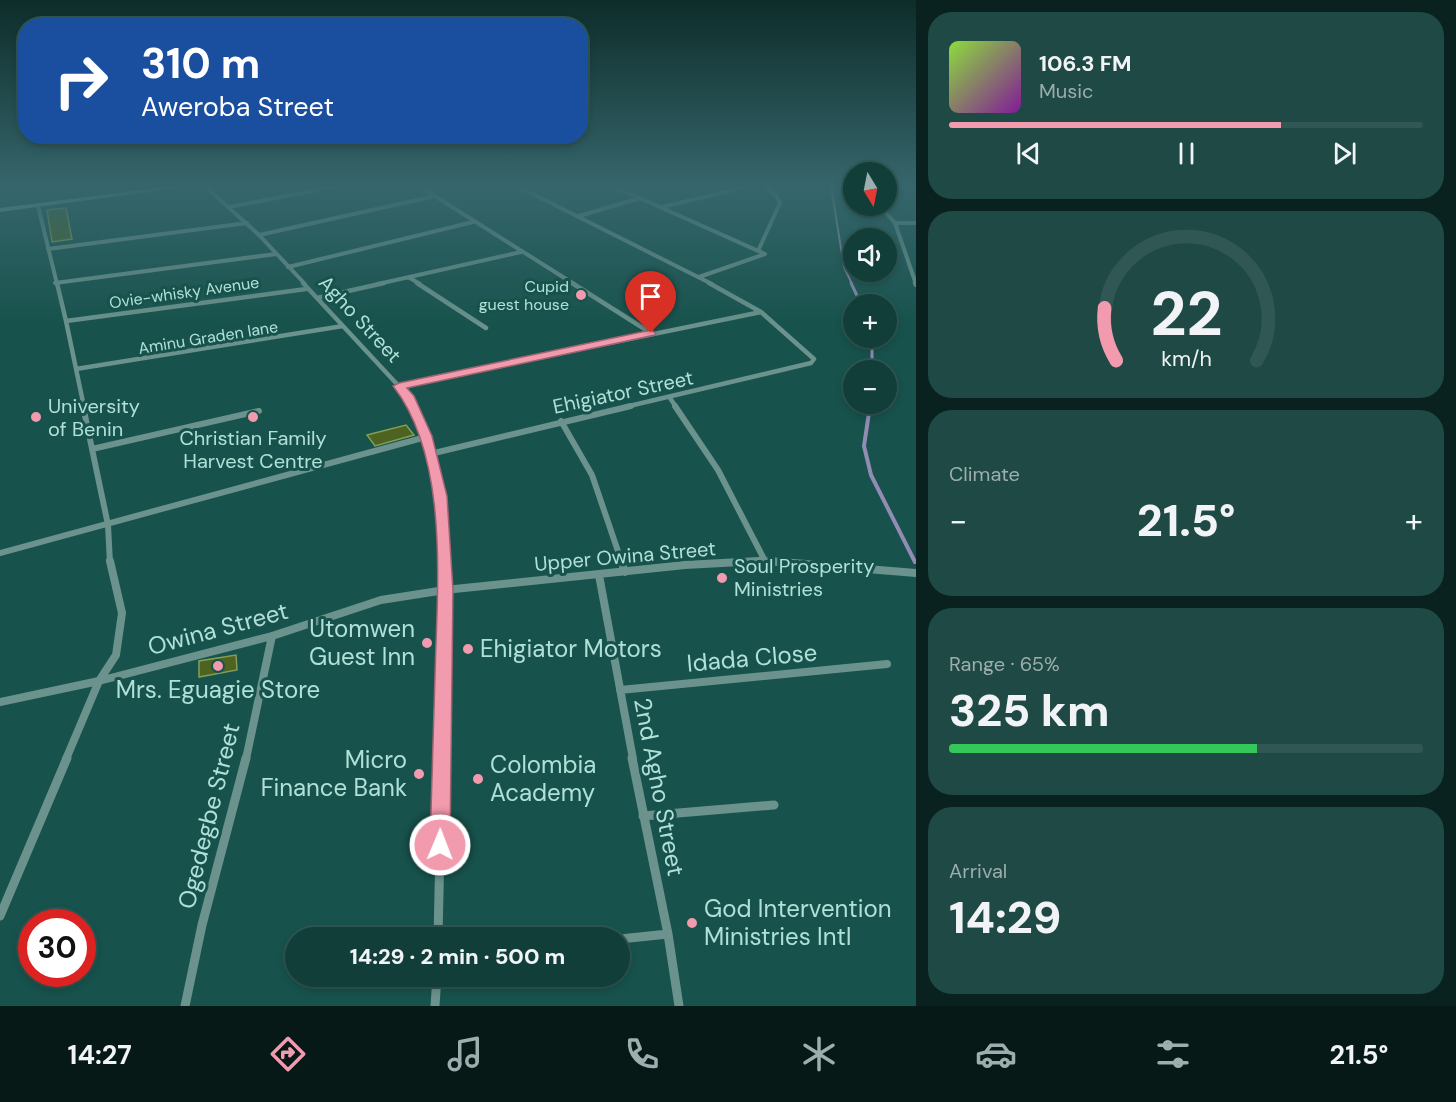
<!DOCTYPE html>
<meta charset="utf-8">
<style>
:root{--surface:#113e39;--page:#1e4944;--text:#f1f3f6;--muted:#9caeae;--line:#305753;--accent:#f29aae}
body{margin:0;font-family:"DM Sans",sans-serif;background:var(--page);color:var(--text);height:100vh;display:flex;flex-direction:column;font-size:22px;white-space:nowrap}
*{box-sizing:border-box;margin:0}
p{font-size:20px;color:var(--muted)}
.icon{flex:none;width:33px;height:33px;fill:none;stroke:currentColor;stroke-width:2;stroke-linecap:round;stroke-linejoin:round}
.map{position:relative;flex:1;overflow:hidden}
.drawer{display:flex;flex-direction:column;gap:12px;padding:12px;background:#09221f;width:540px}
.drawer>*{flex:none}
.banner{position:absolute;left:18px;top:18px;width:570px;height:126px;border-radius:24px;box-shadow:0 3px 9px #0003,0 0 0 2px var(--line);background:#1a4fa0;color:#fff;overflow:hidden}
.needle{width:39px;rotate:170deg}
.tools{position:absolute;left:843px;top:162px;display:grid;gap:12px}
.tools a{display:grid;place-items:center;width:54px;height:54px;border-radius:50%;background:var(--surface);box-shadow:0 3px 9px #0003,0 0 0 2px var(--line);font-size:30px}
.speed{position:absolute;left:18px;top:909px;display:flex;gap:12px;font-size:30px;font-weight:700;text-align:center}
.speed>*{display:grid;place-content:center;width:78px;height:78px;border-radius:50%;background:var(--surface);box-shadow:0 3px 9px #0003,0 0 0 2px var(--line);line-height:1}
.speed .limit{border:9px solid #d22;background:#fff;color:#111}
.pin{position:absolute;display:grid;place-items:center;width:51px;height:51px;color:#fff;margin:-62px -26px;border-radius:50% 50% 50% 0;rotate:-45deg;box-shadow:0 0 6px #0007}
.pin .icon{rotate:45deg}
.me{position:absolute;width:66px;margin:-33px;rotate:1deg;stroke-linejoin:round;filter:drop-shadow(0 0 4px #0008)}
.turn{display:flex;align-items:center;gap:21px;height:126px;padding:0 24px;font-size:27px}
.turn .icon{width:78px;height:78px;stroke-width:2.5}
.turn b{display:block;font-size:42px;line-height:51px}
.big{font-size:45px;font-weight:800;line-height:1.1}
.drawer .tile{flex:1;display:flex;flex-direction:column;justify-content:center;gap:9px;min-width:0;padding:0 21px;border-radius:24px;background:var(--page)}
.drawer .dial{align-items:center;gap:0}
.dial svg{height:156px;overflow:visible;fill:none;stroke:var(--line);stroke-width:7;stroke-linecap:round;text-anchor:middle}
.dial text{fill:var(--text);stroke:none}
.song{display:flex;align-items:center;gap:18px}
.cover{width:72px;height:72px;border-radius:9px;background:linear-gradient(135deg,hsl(90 70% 55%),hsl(290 70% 35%))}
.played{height:6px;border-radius:3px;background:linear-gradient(90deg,var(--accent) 70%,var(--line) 70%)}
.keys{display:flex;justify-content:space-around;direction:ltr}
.heat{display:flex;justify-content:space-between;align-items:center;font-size:33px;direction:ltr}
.charge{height:9px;border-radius:4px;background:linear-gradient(90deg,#34c759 65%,var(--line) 0)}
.trip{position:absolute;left:285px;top:927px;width:345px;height:60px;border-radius:30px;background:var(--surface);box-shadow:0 3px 9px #0003,0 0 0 2px var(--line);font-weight:800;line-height:60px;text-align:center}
.tabs{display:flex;height:96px;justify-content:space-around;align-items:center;background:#071917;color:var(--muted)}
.tabs .icon{width:42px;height:42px}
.tabs .selected{color:var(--accent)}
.tabs b{font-size:27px;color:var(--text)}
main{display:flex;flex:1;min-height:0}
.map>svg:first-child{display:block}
</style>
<main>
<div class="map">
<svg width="916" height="1006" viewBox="0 0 916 1006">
<rect width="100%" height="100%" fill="#17524c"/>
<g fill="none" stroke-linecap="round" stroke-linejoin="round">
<!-- stream-far2 -->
<path stroke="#928cb4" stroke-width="2" d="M831 186 844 267 852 284"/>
<!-- stream-far1 -->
<path stroke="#928cb4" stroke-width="3" d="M851 283 861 304
M872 338V370
M870 407V404"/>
<!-- stream -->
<path stroke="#928cb4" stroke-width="4" d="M870 406 864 446 871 475 915 562"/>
</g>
<!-- building -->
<path fill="#4d631f" stroke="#859e57" stroke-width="1.5" d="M66 208 72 239 52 242 47 210Z
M406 425 414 435 375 446 367 435Z
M236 655 237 670 199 677V661Z"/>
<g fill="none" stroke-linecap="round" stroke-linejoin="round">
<!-- minor-far4 -->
<path stroke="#6b928c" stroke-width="4" d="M205 186 259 235 305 284
M419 186 574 284
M517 186 712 284
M613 186 765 254 699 277
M38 206 57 284
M880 206 895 223 916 284
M229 207 337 186
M662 207 750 186
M579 216 640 198
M895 223H916
M259 235 435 196
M48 249 247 223
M758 251 780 203 776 195 762 186
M288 267 473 222
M410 278 420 284
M55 283 276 254
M378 284 521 252"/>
<!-- minor-far3 -->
<path stroke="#6b928c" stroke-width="4.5" d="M57 283 66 321 306 289
M303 283 408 396 413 407
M417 283 486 328
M572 283 651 333
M915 283 916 285
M317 298 384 283
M66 321 84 407
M76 369 343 326
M399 386 761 312
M670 398 676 407
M625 407 811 363 814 359 761 312 709 283"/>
<!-- minor-far2 -->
<path stroke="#6b928c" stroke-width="6" d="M83 406 108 525 110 563
M412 406C436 461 440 504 444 563
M675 406 718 470 765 561
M561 421 592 475 622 563
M92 449 259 411
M430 454 631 406
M0 553 426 437
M729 563H788"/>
<!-- minor-far1 -->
<path stroke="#6b928c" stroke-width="8" d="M621 561 625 572
M769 561 916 573
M599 575 633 759
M620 690 887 664
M0 702 99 681 272 636 381 600 445 590 685 565 759 561
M66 759 99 681 116 655 122 613 110 561
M246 759 272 636
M442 759 443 561"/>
<!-- minor -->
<path stroke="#6b928c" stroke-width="9" d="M632 758 668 934 679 1006
M643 816 774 805
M0 916 67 758
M438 938 442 758
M620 939 668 934
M185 1006 202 925 246 758
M435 1006 437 976"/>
<!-- secondary -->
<path fill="#7bbab2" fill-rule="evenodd" d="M172 186H191L0 212V208Z"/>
</g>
<!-- sky -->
<linearGradient id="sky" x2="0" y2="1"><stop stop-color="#0d2d2a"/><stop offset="0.57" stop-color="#36666c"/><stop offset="1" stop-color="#36666c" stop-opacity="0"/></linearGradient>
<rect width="916" height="327" fill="url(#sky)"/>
<!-- route -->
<path fill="#f29aae" stroke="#9d6471" stroke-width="1.5" d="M651 330 656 333 655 335 407 388 414 396 432 436 447 496 453 590 450 845 447 852 440 854 433 852 430 845C432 788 433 732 435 675 437 588 450 459 393 386L399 383Z"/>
<!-- markers -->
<g fill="#f29aae" stroke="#17524c" stroke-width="2">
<circle cx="581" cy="295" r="6"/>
<circle cx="36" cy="417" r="6"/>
<circle cx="253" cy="417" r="6"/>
<circle cx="722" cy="578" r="6"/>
<circle cx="427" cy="643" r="6"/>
<circle cx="468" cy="649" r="6"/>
<circle cx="218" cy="666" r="6"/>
<circle cx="419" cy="774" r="6"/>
<circle cx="478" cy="779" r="6"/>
<circle cx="692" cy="923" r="6"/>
</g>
<g text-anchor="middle" stroke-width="6" stroke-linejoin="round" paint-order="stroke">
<!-- far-poi labels -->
<g font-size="16" fill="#b0e0d8" stroke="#17524c" text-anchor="end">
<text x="569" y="292">Cupid<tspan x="569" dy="18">guest house</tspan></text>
</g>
<!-- far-street labels -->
<g font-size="16" fill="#b0e0d8" stroke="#17524c">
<text transform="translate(184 292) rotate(-8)" y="6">Ovie-whisky Avenue</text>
<text transform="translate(208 337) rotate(-9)" y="6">Aminu Graden lane</text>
</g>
<!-- street labels -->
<g font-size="20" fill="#b0e0d8" stroke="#17524c">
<text transform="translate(360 319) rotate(47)" y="7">Agho Street</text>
<text transform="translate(623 392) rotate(-12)" y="7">Ehigiator Street</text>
<text transform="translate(625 556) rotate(-5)" y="7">Upper Owina Street</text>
</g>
<!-- poi labels -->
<g font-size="20" fill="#b0e0d8" stroke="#17524c" text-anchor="start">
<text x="48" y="413">University<tspan x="48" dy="23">of Benin</tspan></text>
<text x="253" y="445" text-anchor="middle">Christian Family<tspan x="253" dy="23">Harvest Centre</tspan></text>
<text x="734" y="573">Soul Prosperity<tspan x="734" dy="23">Ministries</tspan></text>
</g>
<!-- near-street labels -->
<g font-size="24" fill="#b0e0d8" stroke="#17524c">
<text transform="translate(218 629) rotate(-15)" y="8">Owina Street</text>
<text transform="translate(752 658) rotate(-5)" y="8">Idada Close</text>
<text transform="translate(659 787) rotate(79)" y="8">2nd Agho Street</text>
<text transform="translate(209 816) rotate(-76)" y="8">Ogedegbe Street</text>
</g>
<!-- near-poi labels -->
<g font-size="24" fill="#b0e0d8" stroke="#17524c" text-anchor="start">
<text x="415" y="637" text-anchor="end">Utomwen<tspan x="415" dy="28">Guest Inn</tspan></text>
<text x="480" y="657">Ehigiator Motors</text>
<text x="218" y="698" text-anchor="middle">Mrs. Eguagie Store</text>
<text x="407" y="768" text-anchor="end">Micro<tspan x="407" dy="28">Finance Bank</tspan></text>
<text x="490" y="773">Colombia<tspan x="490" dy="28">Academy</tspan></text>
<text x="704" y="917">God Intervention<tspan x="704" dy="28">Ministries Intl</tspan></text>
</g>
</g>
</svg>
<div class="tools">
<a><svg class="needle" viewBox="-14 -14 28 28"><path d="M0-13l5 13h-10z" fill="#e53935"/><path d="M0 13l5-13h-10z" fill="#9caeae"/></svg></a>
<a><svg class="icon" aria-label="sound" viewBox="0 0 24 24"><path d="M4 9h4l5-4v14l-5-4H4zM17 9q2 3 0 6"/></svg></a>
<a>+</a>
<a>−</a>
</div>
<div class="speed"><div class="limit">30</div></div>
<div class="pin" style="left:651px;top:333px;background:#d93025"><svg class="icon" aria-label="arrive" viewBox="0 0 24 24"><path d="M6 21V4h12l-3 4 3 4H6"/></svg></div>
<svg class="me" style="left:440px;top:845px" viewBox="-20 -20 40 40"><circle r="17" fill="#f29aae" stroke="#fff" stroke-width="3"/><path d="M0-11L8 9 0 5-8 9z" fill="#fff"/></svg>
<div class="trip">14:29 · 2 min · 500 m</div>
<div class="banner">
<div class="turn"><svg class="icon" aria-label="right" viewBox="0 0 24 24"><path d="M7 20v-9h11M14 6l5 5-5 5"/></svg><div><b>310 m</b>Aweroba Street</div></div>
</div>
</div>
<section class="drawer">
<div class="tile">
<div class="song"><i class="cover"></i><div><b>106.3 FM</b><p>Music</p></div></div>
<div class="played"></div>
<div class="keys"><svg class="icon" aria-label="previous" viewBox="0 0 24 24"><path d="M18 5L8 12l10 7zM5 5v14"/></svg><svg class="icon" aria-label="pause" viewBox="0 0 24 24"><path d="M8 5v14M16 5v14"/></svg><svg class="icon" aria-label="next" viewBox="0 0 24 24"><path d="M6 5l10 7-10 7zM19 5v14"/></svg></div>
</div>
<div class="tile dial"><svg viewBox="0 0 100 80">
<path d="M14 69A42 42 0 1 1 86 69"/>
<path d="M14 69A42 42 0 0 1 8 42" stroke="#f29aae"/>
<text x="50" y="56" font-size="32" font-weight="700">22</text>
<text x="50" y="72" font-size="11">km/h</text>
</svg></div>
<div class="tile"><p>Climate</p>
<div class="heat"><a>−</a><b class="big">21.5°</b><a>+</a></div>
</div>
<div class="tile"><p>Range · 65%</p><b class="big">325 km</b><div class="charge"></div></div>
<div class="tile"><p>Arrival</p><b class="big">14:29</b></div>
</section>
</main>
<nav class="tabs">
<b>14:27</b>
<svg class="icon selected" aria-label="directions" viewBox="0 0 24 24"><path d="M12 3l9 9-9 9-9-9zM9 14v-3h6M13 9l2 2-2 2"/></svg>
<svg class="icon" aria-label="music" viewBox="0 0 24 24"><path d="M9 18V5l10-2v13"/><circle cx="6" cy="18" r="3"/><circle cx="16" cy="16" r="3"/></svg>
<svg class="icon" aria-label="phone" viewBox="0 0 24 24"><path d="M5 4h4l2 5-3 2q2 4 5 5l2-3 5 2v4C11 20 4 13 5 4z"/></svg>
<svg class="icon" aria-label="climate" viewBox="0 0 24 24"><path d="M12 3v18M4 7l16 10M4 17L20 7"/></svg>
<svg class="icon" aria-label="car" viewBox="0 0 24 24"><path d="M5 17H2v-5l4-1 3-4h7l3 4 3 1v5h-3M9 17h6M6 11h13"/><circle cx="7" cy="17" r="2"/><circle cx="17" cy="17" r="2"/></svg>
<svg class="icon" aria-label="filters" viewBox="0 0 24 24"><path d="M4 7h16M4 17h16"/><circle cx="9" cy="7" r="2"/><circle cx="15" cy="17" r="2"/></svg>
<b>21.5°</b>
</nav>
